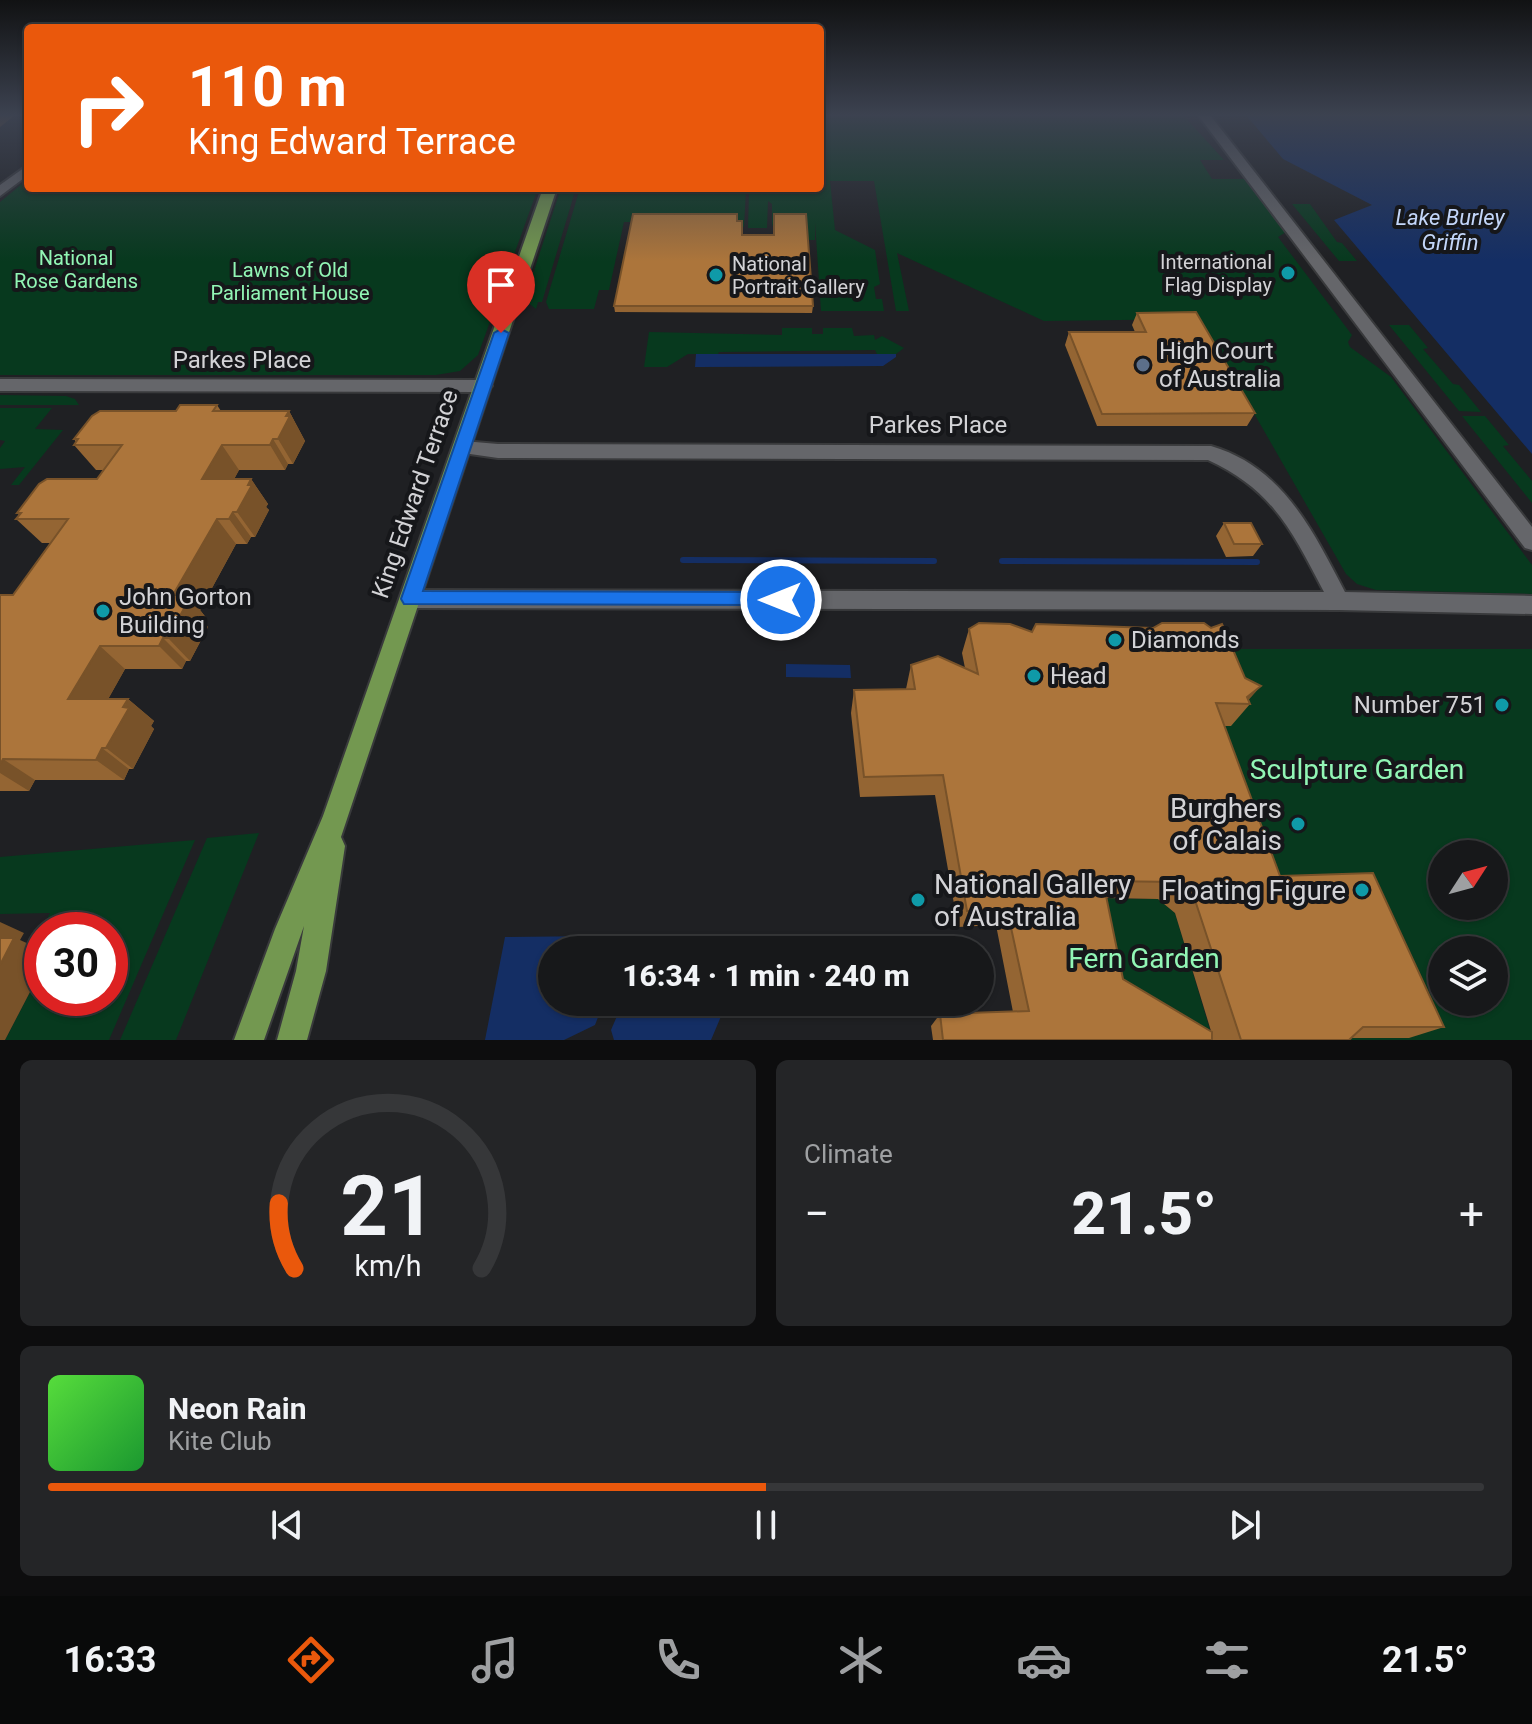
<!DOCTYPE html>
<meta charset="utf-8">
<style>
:root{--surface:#17181a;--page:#242527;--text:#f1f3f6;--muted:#9ea0a2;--line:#363739;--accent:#ea580c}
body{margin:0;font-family:Roboto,sans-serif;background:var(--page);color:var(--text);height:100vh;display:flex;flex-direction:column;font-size:30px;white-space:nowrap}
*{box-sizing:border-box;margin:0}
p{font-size:26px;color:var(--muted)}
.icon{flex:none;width:44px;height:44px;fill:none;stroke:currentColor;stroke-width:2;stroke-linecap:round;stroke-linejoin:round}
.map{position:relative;height:1040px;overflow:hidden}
.sheet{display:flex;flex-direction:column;gap:20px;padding:20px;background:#0d0d0e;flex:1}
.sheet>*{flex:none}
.banner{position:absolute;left:24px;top:24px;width:800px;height:168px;border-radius:8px;box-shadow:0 2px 6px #0004,0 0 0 2px var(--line);background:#ea580c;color:#fff;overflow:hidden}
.needle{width:52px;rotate:54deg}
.controls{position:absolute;left:1428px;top:840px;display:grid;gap:16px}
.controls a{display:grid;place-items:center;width:80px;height:80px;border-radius:50%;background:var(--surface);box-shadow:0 2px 6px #0004,0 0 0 2px var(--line);font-size:40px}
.speed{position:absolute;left:24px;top:912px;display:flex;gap:16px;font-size:40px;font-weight:700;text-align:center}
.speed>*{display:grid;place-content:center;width:104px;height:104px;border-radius:50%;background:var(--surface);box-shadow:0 2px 6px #0004,0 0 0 2px var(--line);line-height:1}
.speed .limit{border:12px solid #d22;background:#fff;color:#111}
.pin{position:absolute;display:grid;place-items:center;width:68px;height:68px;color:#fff;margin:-82px -34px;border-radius:50% 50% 50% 0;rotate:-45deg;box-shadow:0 0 8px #0007}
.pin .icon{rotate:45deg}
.me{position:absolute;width:88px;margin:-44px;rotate:270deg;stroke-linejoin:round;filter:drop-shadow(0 0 6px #0008)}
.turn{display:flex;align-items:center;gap:28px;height:168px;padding:0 32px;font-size:36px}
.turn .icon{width:104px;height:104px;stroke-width:2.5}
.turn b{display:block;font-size:56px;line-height:68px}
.big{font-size:60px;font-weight:800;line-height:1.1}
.sheet .card{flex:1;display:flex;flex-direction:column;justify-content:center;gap:12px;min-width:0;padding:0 28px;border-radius:12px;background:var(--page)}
.sheet .dial{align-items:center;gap:0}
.dial svg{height:208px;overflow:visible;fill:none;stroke:var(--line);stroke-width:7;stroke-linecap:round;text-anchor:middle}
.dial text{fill:var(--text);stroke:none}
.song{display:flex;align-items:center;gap:24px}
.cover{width:96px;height:96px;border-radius:12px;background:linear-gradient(135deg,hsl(110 70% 55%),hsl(130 70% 35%))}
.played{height:8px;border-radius:4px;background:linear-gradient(90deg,var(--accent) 50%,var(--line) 50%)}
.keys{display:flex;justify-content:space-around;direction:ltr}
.heat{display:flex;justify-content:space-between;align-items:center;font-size:44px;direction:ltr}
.sheet .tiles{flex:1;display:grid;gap:20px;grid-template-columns:1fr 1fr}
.card:last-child{grid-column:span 2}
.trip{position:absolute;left:538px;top:936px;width:456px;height:80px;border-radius:40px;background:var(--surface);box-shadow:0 2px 6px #0004,0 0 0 2px var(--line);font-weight:800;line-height:80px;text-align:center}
.dock{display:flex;height:128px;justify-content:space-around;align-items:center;background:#090a0a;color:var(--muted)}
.dock .icon{width:56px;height:56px}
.dock .current{color:var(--accent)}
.dock b{font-size:36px;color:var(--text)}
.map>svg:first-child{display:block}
</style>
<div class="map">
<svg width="1532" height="1040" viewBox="0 0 1532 1040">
<rect width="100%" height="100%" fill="#1f2023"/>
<!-- green -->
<path fill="#07391e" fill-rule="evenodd" d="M820 115H1183L1224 160H1200L1212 179H1244L1286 232 1278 237 1352 335 1348 342 1350 347 1391 377 1532 565V594L1376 590 1357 584 1346 574 1200 319 1044 321 897 253 909 311H896L874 181H830L835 230 875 250 880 284 874 287 876 299H882L884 311H821L815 222V240H808L774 221 772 227V204L768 201 767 228H748L749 192 746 190 744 227 632 214 630 222H624L609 290H599L594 309H549L546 302 580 188H820Z
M28 179V188H538L478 355 460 371 436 375H0V202Z
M561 188H576L542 302H538L536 309 527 302 526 295Z
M1292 204H1310L1337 242 1342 243 1357 261H1339Z
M1389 325H1409L1428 348 1423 349 1453 384 1459 385 1481 412 1459 411Z
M782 328H812V334H823V328H852L854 336 874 335 875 340 882 336 904 348 896 354H877L875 350 719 352 718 354H688L667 367H644L649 332 782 335Z
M0 395 66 396 75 399 79 405H0Z
M0 408H52L35 429 63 430 19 485H11L25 467 0 469V448L5 441 0 440Z
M1462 416H1485L1509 445 1503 446 1532 481V503Z
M1225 649H1532V1040H1331L1271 891 1199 725ZM1442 854H1494V906H1442ZM1442 950H1494V1002H1442Z
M259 833 176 1040H120L207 838Z
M195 840 109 1040H5L42 969V998H110V930H42V953H29L50 913 0 914V857Z
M1088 898 1158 899 1175 913 1213 1040H1184L1106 992Z"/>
<!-- water -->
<path fill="#142e64" d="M1246 115H1532V454L1334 220 1372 205 1283 159Z
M696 354H896V357L883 366 695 367Z
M786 664 850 665 851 678 786 677Z
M601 936 600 950H552V1002H604L595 1025 564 1040H485L505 937Z
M623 1002H722V1014L711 1040H614L611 1030Z"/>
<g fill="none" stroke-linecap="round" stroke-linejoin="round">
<!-- stream -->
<path stroke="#142e64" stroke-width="6" d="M683 560 934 561
M1002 561 1257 562"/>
<!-- minor casing -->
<g stroke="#393a3c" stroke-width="4">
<path id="minor" d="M1198 115H1210L1532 527V550L1525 548Z
M28 165V175L0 196V185Z
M0 379 483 380 492 386 483 392 0 391Z
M463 441 498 444 1211 446C1283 467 1313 531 1345 592L1532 596V614L1339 610 411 608 403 605 400 599 403 593 411 590 1324 592C1292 531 1273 490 1208 460L498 458 456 452 454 447Z"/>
</g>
<!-- major casing -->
<g stroke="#393a3c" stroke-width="4">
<path id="major" d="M543 188H557L341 837 345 846 326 971 307 1040H277L296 971 304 926 264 1040H234L275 929 323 816Z"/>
</g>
<!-- minor -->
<use href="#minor" fill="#65666a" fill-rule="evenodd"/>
<!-- major -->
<use href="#major" fill="#739850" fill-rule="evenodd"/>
</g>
<!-- wall -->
<path fill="#946533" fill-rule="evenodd" d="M737 220 742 235 813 306 812 313 615 312 614 306Z
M1137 313 1255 413 1247 426H1097L1065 345 1069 332H1135L1132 325Z
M217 405 221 411H289L305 441 293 464H288L285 470H239L234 479H251L268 504 266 507 269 510 255 537H251L247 544H236L200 610 207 619 205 623 208 627 190 661H186L182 669H125L108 699H128L154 721 151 726 154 729 133 769H129L124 780H35L29 791H0V595H13L50 543H42L16 519 19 515 17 513 97 479 103 470H96L74 445 76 442 74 439 176 411Z
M1224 523 1262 544 1253 556 1226 557 1216 536Z
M969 629 1032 632 1248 700 1250 704 1231 726H1224L1280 876 1444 1027 1409 1038H1351L1349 1040H1213L1212 1035V1040H933L931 1026 940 1014 1013 1012 996 925 958 927 935 795 860 797 851 713 854 690 906 689 911 665 965 668 962 653ZM1106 898 1158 899 1175 913 1211 1031 1123 979Z"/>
<!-- shaded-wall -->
<path fill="#785229" d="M0 115H15L0 127Z
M289 411 305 441 293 464 278 439Z
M273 439 288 464 285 470 270 445Z
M222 445 239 470 221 504 202 479Z
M251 479 268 504 266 507 269 510 255 537 237 512Z
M233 512 251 537 247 544 229 519Z
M217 519 236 544 200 610 207 619 205 623 208 627 190 661 168 638 173 595Z
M163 638 186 661 182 669 159 646Z
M100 646 125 669 96 721 68 699Z
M1261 686 1245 704 1247 697Z
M128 699 154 721 151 726 154 729 133 769 106 748Z
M102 748 129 769 124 780 96 760Z
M3 759 35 780 29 791 0 773V765Z
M0 922 24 933 20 940 42 950V969L5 1040H0Z"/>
<!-- building -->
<path fill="#ac753b" stroke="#785229" stroke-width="2" d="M633 214H737V221H742V235H774V214H806L813 306H614Z
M1196 312 1255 413 1102 414 1069 332H1146L1137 313Z
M180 405H217L213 411H289L286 416H290L278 439H273L270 445H222L202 479H251L248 485H252L237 512H233L229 519H217L173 595H186L182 603H187L168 638H163L159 646H100L68 699H128L123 707 129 708 106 748H102L96 760 3 759 0 765V595H13L68 519H16L21 513H17L39 484 47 479H97L122 445H74L78 439H74L92 416 100 411H176Z
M1224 523H1251L1262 544H1234Z
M979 623 1010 624 1032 632 1036 624 1153 628 1162 623H1204L1211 628 1222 624 1245 678 1261 686 1247 697 1250 704 1216 703 1280 876 1373 873 1444 1027H1363L1349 1040H1241L1194 897 1177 882 1103 881 1123 979 1212 1032V1040H943L940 1014 1029 1011 1007 909 967 911 943 775 864 777 854 690 915 689 911 665 938 656 978 674 969 629Z
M0 938H14L0 965Z"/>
<!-- sky -->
<linearGradient id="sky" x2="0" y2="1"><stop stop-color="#111213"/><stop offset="0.44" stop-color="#3c4250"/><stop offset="1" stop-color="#3c4250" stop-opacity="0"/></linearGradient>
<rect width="1532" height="261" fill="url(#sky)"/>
<!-- route -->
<path fill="#1a73e8" stroke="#114b97" stroke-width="2" d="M501 329 509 333 423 591 781 592 788 594 790 600 788 605 404 604 401 599 494 333Z"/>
<!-- markers -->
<g fill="#0f9aa8" stroke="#16171a" stroke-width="3">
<circle cx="1288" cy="273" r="8"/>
<circle cx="716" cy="275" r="8"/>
<circle cx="103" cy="611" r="8"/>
<circle cx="1115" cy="640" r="8"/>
<circle cx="1034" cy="676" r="8"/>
<circle cx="1502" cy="705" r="8"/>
<circle cx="1298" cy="824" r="8"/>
<circle cx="1362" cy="890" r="8"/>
<circle cx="918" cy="900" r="8"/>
</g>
<circle fill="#5c6f8a" stroke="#16171a" stroke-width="3" cx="1143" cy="365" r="8"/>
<g text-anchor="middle" stroke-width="8" stroke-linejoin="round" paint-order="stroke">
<!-- far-park labels -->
<g font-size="20" fill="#92f6b5" stroke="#16171a">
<text x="76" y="265">National<tspan x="76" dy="23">Rose Gardens</tspan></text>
<text x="290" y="277">Lawns of Old<tspan x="290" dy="23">Parliament House</tspan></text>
</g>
<!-- far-poi labels -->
<g font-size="20" fill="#d3d3d6" stroke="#16171a" text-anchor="end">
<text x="1272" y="269">International<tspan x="1272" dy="23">Flag Display</tspan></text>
<text x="732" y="271" text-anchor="start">National<tspan x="732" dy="23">Portrait Gallery</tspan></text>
</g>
<!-- far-water labels -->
<g font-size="22" font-style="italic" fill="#c3d6f9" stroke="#16171a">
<text x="1450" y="225">Lake Burley<tspan x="1450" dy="25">Griffin</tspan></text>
</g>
<!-- poi labels -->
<g font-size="24" fill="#d3d3d6" stroke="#16171a" text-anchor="start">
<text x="1159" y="359">High Court<tspan x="1159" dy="28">of Australia</tspan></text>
<text x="119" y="605">John Gorton<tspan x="119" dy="28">Building</tspan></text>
<text x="1131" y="648">Diamonds</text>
<text x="1050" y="684">Head</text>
<text x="1486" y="713" text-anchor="end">Number 751</text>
</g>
<!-- street labels -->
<g font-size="24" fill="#d3d3d6" stroke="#16171a">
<text x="242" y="368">Parkes Place</text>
<text x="938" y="433">Parkes Place</text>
<text transform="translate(415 494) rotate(-71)" y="8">King Edward Terrace</text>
</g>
<!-- near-park labels -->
<g font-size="28" fill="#92f6b5" stroke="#16171a">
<text x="1357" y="779">Sculpture Garden</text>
<text x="1144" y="968">Fern Garden</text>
</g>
<!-- near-poi labels -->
<g font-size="28" fill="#d3d3d6" stroke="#16171a" text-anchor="end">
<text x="1282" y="818">Burghers<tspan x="1282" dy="32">of Calais</tspan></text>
<text x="934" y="894" text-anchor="start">National Gallery<tspan x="934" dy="32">of Australia</tspan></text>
<text x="1346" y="900">Floating Figure</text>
</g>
</g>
</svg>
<div class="controls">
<a><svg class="needle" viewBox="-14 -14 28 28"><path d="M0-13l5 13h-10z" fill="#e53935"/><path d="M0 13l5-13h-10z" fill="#9ea0a2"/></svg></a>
<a><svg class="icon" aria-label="layers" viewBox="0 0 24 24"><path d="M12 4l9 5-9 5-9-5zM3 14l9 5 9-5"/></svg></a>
</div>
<div class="speed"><div class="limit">30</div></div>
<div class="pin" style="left:501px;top:333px;background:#d93025"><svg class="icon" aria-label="arrive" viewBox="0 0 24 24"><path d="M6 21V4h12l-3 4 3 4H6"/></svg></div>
<svg class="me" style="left:781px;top:600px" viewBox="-20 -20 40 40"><circle r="17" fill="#1a73e8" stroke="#fff" stroke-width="3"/><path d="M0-11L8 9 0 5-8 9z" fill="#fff"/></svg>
<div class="trip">16:34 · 1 min · 240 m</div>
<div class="banner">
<div class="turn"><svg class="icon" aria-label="right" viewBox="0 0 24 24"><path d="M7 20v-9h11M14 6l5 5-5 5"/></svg><div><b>110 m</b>King Edward Terrace</div></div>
</div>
</div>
<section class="sheet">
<div class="tiles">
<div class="card dial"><svg viewBox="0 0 100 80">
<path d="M14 69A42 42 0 1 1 86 69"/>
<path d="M14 69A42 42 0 0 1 8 44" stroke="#ea580c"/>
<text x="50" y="56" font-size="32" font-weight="700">21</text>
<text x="50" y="72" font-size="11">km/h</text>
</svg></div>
<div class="card"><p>Climate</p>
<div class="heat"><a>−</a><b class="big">21.5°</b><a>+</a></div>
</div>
<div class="card">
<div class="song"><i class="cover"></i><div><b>Neon Rain</b><p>Kite Club</p></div></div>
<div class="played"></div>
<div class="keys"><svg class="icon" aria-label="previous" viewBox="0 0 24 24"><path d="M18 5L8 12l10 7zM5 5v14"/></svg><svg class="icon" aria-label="pause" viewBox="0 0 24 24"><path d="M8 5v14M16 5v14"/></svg><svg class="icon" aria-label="next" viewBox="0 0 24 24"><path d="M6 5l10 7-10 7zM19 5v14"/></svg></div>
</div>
</div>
</section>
<nav class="dock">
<b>16:33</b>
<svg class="icon current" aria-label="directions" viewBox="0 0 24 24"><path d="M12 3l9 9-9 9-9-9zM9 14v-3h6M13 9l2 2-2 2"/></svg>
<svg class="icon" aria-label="music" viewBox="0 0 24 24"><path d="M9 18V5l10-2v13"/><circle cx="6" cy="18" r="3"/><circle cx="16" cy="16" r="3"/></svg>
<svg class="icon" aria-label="phone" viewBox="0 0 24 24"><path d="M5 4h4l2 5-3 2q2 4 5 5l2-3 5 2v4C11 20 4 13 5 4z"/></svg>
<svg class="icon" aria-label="climate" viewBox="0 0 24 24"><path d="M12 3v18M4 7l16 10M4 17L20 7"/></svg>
<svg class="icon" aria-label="car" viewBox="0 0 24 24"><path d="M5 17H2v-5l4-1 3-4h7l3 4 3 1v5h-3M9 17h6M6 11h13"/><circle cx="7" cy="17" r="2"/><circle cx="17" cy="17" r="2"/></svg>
<svg class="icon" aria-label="filters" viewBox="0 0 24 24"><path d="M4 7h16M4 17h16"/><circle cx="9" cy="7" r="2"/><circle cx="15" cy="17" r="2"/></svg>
<b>21.5°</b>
</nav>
